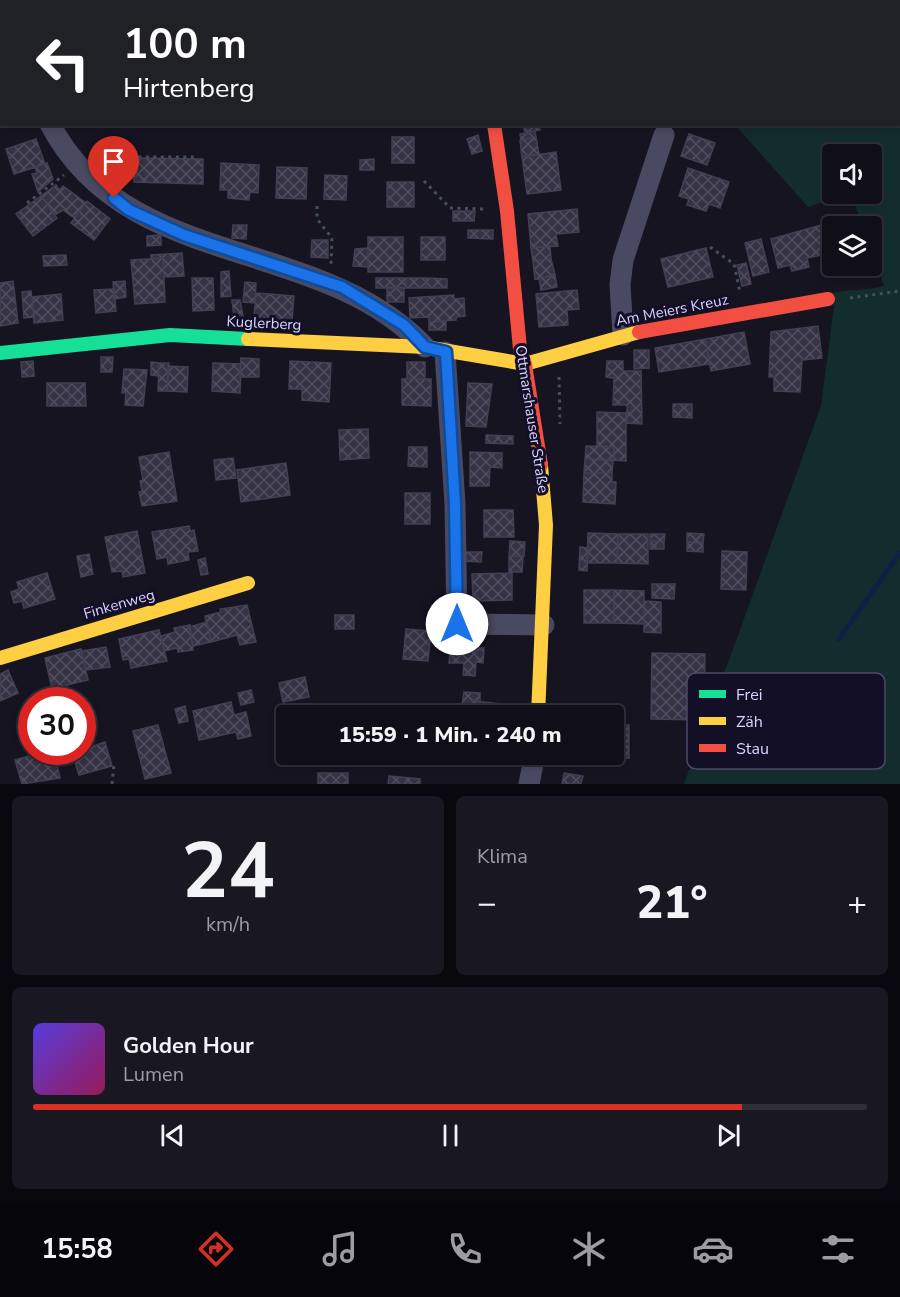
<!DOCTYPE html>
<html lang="de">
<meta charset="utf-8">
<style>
:root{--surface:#100f19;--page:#191822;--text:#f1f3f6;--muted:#9c9ca2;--line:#302f38;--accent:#d93025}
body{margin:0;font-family:"Nunito Sans",sans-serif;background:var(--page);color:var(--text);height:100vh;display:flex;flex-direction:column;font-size:22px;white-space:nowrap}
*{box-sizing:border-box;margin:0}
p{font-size:20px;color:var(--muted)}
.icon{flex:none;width:33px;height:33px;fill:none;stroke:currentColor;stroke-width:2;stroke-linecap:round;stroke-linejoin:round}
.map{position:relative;height:784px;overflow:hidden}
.side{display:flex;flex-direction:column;gap:12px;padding:12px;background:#09080e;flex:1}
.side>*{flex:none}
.banner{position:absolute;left:0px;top:0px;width:900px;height:126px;box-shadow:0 3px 9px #0003,0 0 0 2px var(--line);background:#202124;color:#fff;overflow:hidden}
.fabs{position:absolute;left:822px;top:144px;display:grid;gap:12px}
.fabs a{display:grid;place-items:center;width:60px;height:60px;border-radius:6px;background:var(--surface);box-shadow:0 3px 9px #0003,0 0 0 2px var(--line);font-size:30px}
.speed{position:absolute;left:18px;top:687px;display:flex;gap:12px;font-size:30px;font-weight:700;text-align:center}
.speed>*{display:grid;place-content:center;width:78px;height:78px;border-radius:50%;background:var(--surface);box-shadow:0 3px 9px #0003,0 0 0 2px var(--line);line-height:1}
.speed .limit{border:9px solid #d22;background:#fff;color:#111}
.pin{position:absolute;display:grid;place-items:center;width:51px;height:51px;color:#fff;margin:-62px -26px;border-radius:50% 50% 50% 0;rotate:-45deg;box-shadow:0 0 6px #0007}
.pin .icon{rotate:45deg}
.me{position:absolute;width:66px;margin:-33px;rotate:0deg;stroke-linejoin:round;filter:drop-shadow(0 0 4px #0008)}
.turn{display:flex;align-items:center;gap:21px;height:126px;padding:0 24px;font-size:27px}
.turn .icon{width:78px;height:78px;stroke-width:2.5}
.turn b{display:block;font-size:42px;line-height:51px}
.big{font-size:45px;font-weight:800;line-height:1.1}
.side .tile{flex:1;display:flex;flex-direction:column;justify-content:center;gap:9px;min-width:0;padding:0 21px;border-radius:9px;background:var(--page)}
.side .dial{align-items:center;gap:0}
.dial b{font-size:78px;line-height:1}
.song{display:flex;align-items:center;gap:18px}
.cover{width:72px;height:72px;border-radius:9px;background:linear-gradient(135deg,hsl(250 70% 55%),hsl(330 70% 35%))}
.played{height:6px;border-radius:3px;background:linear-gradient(90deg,var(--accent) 85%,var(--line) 85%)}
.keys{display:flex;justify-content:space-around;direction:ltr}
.heat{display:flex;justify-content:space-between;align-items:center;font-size:33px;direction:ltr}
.side .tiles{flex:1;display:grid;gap:12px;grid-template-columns:1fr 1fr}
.tile:last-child{grid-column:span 2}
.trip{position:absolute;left:276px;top:705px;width:348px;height:60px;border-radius:6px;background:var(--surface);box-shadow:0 3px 9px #0003,0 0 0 2px var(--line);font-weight:800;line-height:60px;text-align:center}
.menu{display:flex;height:96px;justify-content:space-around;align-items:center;background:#06060a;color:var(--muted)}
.menu .icon{width:42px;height:42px}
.menu .current{color:var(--accent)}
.menu b{font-size:27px;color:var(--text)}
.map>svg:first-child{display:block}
</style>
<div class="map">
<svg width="900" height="784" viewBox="0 0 900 784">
<defs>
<pattern id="building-cross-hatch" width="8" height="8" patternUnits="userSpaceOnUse" patternTransform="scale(1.5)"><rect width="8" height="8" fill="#343243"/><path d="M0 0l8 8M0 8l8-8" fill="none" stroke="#514f5f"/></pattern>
</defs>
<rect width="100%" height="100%" fill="#161421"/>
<!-- grass -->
<path fill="#132c2d" d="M720 0H900V784H684L821 406 834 306 831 293C849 289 865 291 884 286L872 251V226H863L851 194H872V154H832V194H849L808 207 736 126 898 124V2Z"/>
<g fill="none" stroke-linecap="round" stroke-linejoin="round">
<!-- stream -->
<path stroke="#0d2144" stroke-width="5" d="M839 639 900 553"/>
</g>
<!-- building -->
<path fill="url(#building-cross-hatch)" stroke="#433f54" stroke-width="1.5" d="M523 124H539L540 130 525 133Z
M535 131 536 137 521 140 520 134Z
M689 134 715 143 707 165 681 156Z
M478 135 482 151 472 154 467 139Z
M392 137H414V163H392Z
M536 137 539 154 522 157 520 140Z
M36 139 45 164 14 174 6 149Z
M556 152 561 190 527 194 522 157Z
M134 158 203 159V184L134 182Z
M374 159V170H360V160Z
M47 163 53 179 38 192 32 174 37 173 35 167Z
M221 163 259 165 258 193 250 192 249 200 228 198V190H220Z
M277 167 307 168 306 199 276 198Z
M688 168 729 182 720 208 709 204 706 211 687 205 689 199 679 196Z
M325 175 347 176 346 200 324 199Z
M387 182H414V207H387Z
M56 185 59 190 63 186 86 203 74 218 63 210 55 215 41 196Z
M41 196 57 218 33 236 16 214Z
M87 201 110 219 94 240 71 223Z
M577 209 579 232 556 234 558 246 531 248 528 214Z
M453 211H475L474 221H453Z
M825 224 831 253 807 258 809 267 792 271 790 265 778 268 771 239Z
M233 225H247L246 239 232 238Z
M468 230H493V239L468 238Z
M161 235V245L147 246V236Z
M368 237H403V272H368Z
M421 237H445V260H421Z
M761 239 769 272 753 276 745 243Z
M312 240H328V258L311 257Z
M550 246 551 259 533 261 531 248Z
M368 248V267L353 266 355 249Z
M706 248 713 277 668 287 661 259Z
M182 253 184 276 164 277 163 258 151 259V255Z
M66 255 67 265 44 266 43 256Z
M163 258 165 302 135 304 131 260Z
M551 259 555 275 535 279 533 261Z
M746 263 751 284 742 286 737 265Z
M229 271 231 296 221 297V272Z
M555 275 557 287 541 290 539 278Z
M192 278H213L214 310 193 311Z
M376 278H406V288H376Z
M406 278H426V288H406Z
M426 278 447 279V288H426Z
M13 281 15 297 0 299V283Z
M125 281 126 297 114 299 113 282Z
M245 282 256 283 255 303 243 302Z
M387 287 404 288V302H387Z
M114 289 116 311 96 313 94 290Z
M577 290 579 309 567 310 568 325 539 327 536 294Z
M31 291 34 317 24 318 22 292Z
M256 293 294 296 292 320 254 317Z
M61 294 63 320 34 323 32 297Z
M454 295V299L464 298 465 316 456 317V320L429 322V317L410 318 409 298Z
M15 297 18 323 0 326V299Z
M232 300H240L245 326H235Z
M446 321V330H429V322Z
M818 326 822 358 802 360 800 392 774 391V377H769L771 332Z
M744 332 750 364 711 371 705 339Z
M705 339 710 364 659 372 655 348Z
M634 350H649V368L634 369Z
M101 357H113L112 372H101Z
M241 358 259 359V377H240Z
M33 361 34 376 22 377 21 362Z
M290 361 331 363 329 402 302 400V389H289Z
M607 361H623V371H641L642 424 627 423V405H613L614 378 606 377Z
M151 362 159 363 158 376 151 375Z
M407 362H425V379H407Z
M159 363H169L167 391H158Z
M213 363 241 364 240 393 212 391Z
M168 366 188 367 187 392 167 391Z
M124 369 147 370 143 406 125 405 126 393H122Z
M402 379H431V406L402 405Z
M47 383H69V406H47Z
M69 383H85L86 406H69Z
M468 383 492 384 486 427 466 426Z
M673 404H692V418L673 417Z
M597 412 626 413V461L614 460V447L597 446Z
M368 429 369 458 340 460 339 430Z
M486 435 513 436V444L486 443Z
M586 446 614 447V460L585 459Z
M409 447H427V467L408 466Z
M169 452 177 501 142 506 139 492 142 491 140 481 143 480 139 457Z
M470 452 502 453V468L490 467 489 486H470Z
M233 458 236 478 216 480 214 460Z
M585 459 613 461 612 473H584Z
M286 463 290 495 241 502 237 470Z
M584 473H612V482H616L615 504 583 502Z
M405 493H430V524H405Z
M484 510H513L514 537H484Z
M189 526 190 531 194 530 198 551 188 552 189 560 168 564 167 557 157 559 152 532Z
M137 531 145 573 123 577 122 571 112 572 105 537Z
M588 533 618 534 617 563H587Z
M687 533 704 534 703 543 687 542Z
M618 534H648V564L617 563Z
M650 534H665L664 542 650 541Z
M510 541 525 542 524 556H509Z
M650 541 664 542V549H650Z
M687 542 703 543V552L687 551Z
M580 547 588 548 587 571 579 570Z
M722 551 747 552 746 590 721 589Z
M463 552H482L481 562 463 561Z
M89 554 93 574 81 577 77 556Z
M509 556H523L522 572H509Z
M205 558 208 574 201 575 198 560Z
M47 573 55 599 24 608 22 601 14 603 11 592 19 589 17 582Z
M512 573V600L473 601 472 574Z
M652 584H675L674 599 652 598Z
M584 590H614V623H584Z
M614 590 644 591V624L614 623Z
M644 601 661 602V633L644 632Z
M247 605 256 642 240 645 237 635 211 642 205 616 221 612 220 609Z
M335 615H354V629H335Z
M207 622 211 642 193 646 189 627Z
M190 625 193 650 178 652 177 648 164 651 161 636 175 632 174 628Z
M406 629 431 631 428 661 403 659Z
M159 630 167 661 131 668 129 659 123 660 119 639Z
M451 630 473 631 472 647 484 648 483 663 476 662 475 676 463 675 464 663H449L450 649 465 650 464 640H451Z
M106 647 110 667 86 670 81 651Z
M81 649 88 680 67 685 62 691 53 693 45 658Z
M652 653 705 654 704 720 651 719Z
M8 670 18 693 0 701V674Z
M305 677 309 697 283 702 279 683Z
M251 690 254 702 241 705 238 693Z
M464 692 480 693V702L473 700 472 707 462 705Z
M473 701 502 704 501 716H471Z
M231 702 234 715 246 712 251 736 238 739 236 732 199 740 193 711Z
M308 705 346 712 345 716H307Z
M185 706 188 721 179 723 175 709Z
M158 725 171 773 145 779 133 731Z
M614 725H629V758H567V754H614Z
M105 742 112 766 79 775 74 759 77 758 76 752Z
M43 752H54L60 778 22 784 15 760Z
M318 773H348V784H318Z
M564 773 583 776 581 784H562Z
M389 776 420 779V784H388Z"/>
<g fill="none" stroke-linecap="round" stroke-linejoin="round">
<!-- path -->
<path stroke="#44505f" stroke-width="3" stroke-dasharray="3 4.5" stroke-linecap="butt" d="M709 2V0
M114 170 126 157H196
M424 181 450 208 483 209
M27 203 64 175
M317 206V219L332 238 331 265
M710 247 734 264 740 292
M850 298 900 291
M559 377 560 424
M112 784 114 764"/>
<!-- street -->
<path stroke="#4a4962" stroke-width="21" d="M13 0V2
M294 0 295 2
M460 0 461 2
M50 124C128 273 319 234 425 347
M623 335 620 285 623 260 664 135
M445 352 455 504 457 624 544 625
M529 784 535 754"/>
<!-- fast -->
<path stroke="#16e098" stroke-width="14" d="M0 353 170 335 248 339"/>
<!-- slow -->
<path stroke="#ffcf43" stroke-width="14" d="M248 339 425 347 525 364 639 332
M0 658 248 583
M538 716 546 525 541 465"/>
<!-- jam -->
<path stroke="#f24e42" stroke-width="14" d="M494 124 507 211 520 349 525 364 541 465
M639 332 828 299"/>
</g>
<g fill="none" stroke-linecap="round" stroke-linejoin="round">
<!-- route casing -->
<g stroke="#114b97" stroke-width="15">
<path id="route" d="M114 198 129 210 184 235 342 287 404 325 425 347 446 352 455 504 457 624"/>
</g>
<!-- route -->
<use href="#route" stroke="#1a73e8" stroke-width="10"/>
</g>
<g text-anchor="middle" stroke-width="6" stroke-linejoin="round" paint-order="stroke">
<!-- street labels -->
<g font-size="15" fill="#d9d4ff" stroke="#130f26">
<text transform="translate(672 310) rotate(-11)" y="5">Am Meiers Kreuz</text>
<text transform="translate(264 323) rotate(3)" y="5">Kuglerberg</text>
<text transform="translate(532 419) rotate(81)" y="5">Ottmarshauser Straße</text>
<text transform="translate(119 604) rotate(-16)" y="5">Finkenweg</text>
</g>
</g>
<!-- legend -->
<rect x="687" y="673" width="198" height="96" rx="9" fill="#130f26" stroke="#4e4a67" stroke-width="1.5"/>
<rect x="699" y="690" width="27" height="8" fill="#16e098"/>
<rect x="699" y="717" width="27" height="8" fill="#ffcf43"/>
<rect x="699" y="744" width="27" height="8" fill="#f24e42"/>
<g font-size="16" fill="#d9d4ff">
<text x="736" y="700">Frei</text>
<text x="736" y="727">Zäh</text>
<text x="736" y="754">Stau</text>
</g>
</svg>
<div class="fabs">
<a><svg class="icon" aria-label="sound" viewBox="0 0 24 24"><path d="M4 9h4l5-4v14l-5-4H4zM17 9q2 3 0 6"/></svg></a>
<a><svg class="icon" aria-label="layers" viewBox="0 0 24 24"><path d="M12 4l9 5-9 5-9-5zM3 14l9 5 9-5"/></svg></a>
</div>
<div class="speed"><div class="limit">30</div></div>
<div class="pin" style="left:114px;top:198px;background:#d93025"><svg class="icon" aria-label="arrive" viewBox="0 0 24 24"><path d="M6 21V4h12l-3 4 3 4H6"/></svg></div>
<svg class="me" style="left:457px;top:624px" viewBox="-20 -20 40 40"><circle r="19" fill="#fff"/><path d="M0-13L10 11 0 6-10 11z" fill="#1a73e8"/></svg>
<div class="trip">15:59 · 1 Min. · 240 m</div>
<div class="banner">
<div class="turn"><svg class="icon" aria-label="left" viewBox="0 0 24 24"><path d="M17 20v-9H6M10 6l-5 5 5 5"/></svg><div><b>100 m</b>Hirtenberg</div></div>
</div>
</div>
<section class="side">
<div class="tiles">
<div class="tile dial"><b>24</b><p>km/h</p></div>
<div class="tile"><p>Klima</p>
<div class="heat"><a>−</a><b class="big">21°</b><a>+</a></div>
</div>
<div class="tile">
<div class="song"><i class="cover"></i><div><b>Golden Hour</b><p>Lumen</p></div></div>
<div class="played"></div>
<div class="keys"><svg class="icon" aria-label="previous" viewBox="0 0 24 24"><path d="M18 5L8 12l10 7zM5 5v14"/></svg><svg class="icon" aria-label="pause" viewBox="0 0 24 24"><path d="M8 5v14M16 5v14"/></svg><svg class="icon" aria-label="next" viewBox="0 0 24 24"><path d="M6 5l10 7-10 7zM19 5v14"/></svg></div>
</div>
</div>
</section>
<nav class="menu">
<b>15:58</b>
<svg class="icon current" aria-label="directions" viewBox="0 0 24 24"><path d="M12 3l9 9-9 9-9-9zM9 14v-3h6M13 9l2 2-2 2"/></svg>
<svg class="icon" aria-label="music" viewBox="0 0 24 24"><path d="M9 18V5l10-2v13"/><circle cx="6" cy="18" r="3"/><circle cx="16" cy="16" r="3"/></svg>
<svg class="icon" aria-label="phone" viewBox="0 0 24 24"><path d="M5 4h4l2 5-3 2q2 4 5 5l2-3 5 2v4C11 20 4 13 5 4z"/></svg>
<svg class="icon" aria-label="climate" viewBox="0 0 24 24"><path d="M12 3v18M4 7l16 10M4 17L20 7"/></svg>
<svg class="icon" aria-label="car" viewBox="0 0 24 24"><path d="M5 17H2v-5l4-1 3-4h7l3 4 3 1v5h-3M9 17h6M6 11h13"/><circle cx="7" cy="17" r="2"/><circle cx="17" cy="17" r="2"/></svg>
<svg class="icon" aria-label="filters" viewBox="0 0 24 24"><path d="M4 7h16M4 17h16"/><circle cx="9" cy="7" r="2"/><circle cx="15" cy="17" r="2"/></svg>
</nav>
